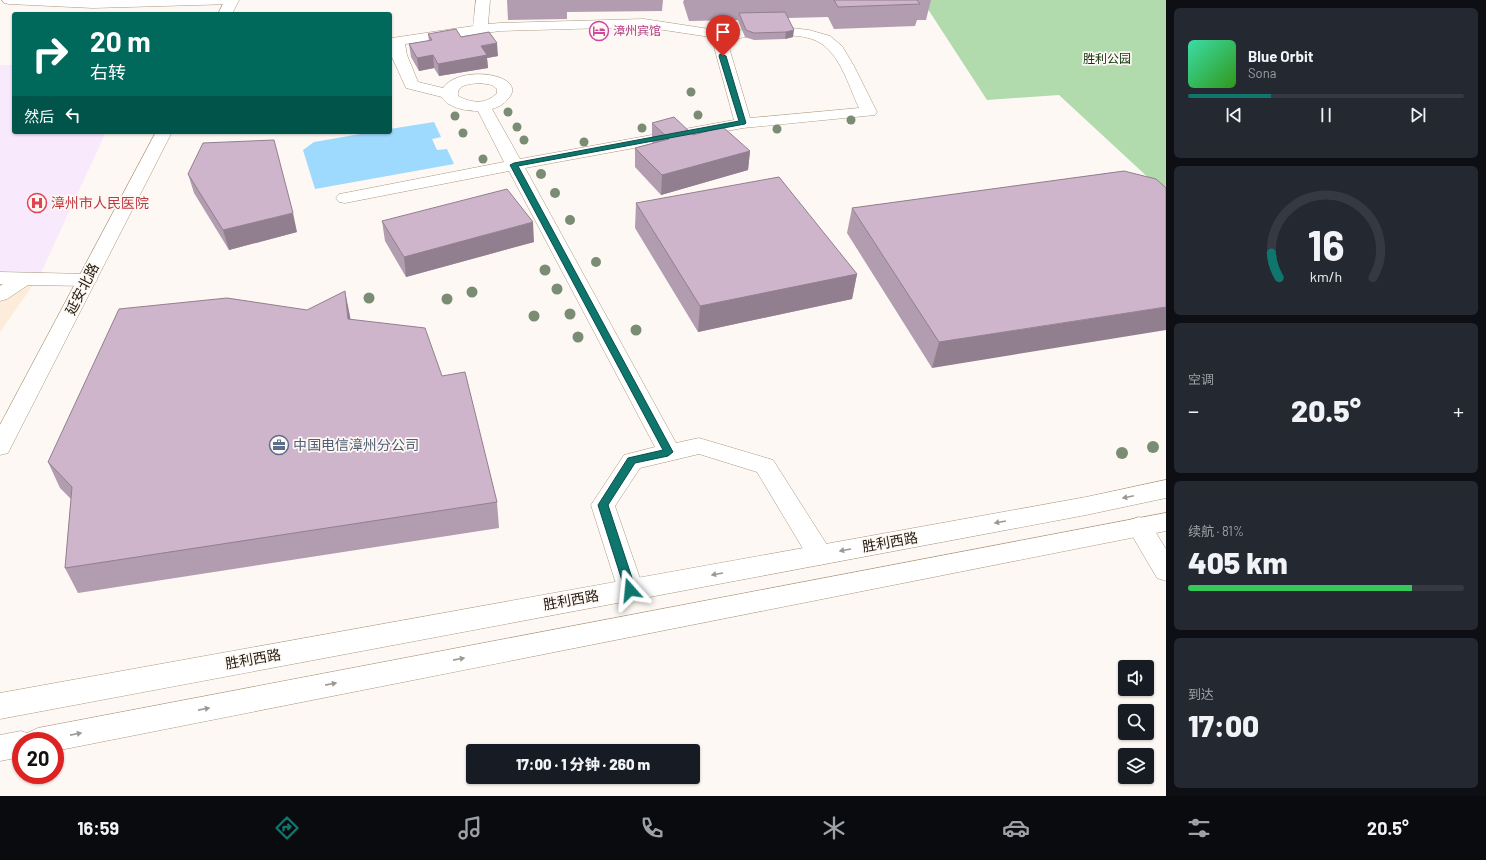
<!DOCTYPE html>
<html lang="zh">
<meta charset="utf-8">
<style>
:root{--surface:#171b24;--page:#242831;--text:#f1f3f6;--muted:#9ea1a6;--line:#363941;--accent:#0f766e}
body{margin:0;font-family:Barlow,"Noto Sans SC",sans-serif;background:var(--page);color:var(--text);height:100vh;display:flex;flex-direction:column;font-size:15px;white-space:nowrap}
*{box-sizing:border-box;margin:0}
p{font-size:13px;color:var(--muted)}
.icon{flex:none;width:22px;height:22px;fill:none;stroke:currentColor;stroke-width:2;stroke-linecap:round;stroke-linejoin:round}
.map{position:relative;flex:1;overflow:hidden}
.details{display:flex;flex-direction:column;gap:8px;padding:8px;background:#0d0f14;width:320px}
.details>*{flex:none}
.banner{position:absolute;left:12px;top:12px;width:380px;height:122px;border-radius:4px;box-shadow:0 1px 3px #0004;background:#00695c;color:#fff;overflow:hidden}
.buttons{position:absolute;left:1118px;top:660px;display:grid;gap:8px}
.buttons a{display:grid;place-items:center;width:36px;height:36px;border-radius:4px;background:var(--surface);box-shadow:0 1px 3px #0004;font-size:20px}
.speed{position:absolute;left:12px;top:732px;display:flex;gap:8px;font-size:20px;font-weight:700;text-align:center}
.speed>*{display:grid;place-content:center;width:52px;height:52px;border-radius:50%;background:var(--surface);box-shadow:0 1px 3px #0004;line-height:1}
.speed .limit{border:6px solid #d22;background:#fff;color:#111}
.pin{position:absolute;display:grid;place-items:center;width:34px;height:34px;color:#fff;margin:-41px -17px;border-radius:50% 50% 50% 0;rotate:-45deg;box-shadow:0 0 4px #0007}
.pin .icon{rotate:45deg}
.me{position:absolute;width:44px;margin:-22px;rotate:342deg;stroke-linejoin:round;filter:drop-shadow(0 0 3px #0008)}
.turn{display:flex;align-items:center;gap:14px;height:84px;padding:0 12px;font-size:18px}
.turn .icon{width:52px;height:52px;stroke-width:2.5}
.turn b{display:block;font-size:28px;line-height:34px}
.then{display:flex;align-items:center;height:38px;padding:0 12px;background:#0003;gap:8px;font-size:15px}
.big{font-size:30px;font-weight:800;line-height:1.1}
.details .tile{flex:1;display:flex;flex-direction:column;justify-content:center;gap:6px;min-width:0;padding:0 14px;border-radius:6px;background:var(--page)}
.details .dial{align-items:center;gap:0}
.dial svg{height:104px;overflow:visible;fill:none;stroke:var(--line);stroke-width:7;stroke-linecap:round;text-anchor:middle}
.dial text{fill:var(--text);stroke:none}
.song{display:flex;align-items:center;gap:12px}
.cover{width:48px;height:48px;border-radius:6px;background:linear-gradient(135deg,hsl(160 70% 55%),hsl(110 70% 35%))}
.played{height:4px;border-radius:2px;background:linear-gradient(90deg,var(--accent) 30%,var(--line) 30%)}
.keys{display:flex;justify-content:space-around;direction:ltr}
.heat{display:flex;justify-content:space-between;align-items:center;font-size:22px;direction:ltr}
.charge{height:6px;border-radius:3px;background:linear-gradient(90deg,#34c759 81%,var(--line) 0)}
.trip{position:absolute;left:466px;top:744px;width:234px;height:40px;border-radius:4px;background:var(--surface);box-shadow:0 1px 3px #0004;font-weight:800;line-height:40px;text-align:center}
.tab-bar{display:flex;height:64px;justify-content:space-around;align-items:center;background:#090b0e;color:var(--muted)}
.tab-bar .icon{width:28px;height:28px}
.tab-bar .current{color:var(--accent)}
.tab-bar b{font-size:18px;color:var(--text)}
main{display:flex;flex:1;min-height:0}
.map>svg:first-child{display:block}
</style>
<main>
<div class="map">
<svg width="1166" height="796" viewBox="0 0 1166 796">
<rect width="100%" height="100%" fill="#fdf8f3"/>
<!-- commercial -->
<path fill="#fdecda" d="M0 273 40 275 0 332Z"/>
<!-- medical -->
<path fill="#f9e9fc" d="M0 65H14V132H106L40 275 0 273Z"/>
<!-- green -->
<path fill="#b1daad" d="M922 0H1166V194L1059 95 987 100Z"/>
<!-- water -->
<path fill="#9ed9fe" d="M434 122 441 137 432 139 437 150 447 149 454 164 315 189 303 150 314 142 372 132H390V129Z"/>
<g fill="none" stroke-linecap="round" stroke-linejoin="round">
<!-- minor casing -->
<g stroke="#ab977e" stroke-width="1">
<path id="minor" d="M2 0H239L237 3 232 4 93 8 9 4 4 3Z
M476 0H490L488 24 500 23 644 19 729 32 754 28H792L809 30 830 36 842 46 854 66 877 112 875 115 743 128 525 168 676 443 699 438 773 460 829 548 833 555 829 562 820 565 811 562 757 472 699 454 640 468 615 506 644 590 640 597 631 601 622 597 618 590 591 505 624 455 655 447 509 171 345 203 339 202 336 198 339 194 345 193 504 162 478 111C466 111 448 108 442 97L406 88 391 55 390 40 392 38 473 26ZM644 27 717 38 713 43 734 120 520 159 492 109C499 107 504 104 508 99 530 75 460 63 443 88L418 82 407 55 405 44 500 31ZM754 36C772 36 794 33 812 39 839 48 848 85 859 108L750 118 728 44 740 38ZM480 83 492 85 497 89V93C486 105 471 103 458 96 456 84 471 84 480 83Z
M0 272 87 274 94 276 97 280 94 284 87 286 28 285 7 299 0 301V286L3 284H0Z
M1139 517 1148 520 1166 549V581L1157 578 1127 527 1130 520Z"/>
</g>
<!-- major casing -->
<g stroke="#ab977e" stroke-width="1">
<path id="major" d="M225 0H239L232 14H218Z
M156 132H172L11 447 8 453 0 455V425Z
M1166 480V498L1086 515 0 719V693L1086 497Z
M1166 513V531L55 751V741H21V757L0 761V735L21 731 27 733 38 728Z"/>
</g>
<!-- minor -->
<use href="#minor" fill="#fff" fill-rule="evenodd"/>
<!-- major -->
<use href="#major" fill="#fff" fill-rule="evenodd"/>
</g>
<!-- trees -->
<g fill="#7a8c74">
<circle cx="691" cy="92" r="4.5"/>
<circle cx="508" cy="112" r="4.5"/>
<circle cx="698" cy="115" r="4.5"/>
<circle cx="455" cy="116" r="4.5"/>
<circle cx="851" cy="120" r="4.5"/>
<circle cx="517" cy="127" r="4.5"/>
<circle cx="642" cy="128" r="4.5"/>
<circle cx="777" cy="129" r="4.5"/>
<circle cx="463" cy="133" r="4.5"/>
<circle cx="524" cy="140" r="4.5"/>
<circle cx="584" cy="142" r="4.5"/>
<circle cx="483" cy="159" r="4.5"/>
<circle cx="541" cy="174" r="5"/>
<circle cx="555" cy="193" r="5"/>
<circle cx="570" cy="220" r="5"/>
<circle cx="596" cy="262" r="5"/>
<circle cx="545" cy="270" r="5.5"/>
<circle cx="557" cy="289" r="5.5"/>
<circle cx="472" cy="292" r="5.5"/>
<circle cx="369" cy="298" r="5.5"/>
<circle cx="447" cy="299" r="5.5"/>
<circle cx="570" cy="314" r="5.5"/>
<circle cx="534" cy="316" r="5.5"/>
<circle cx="636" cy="330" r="5.5"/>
<circle cx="578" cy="337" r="5.5"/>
<circle cx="1153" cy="447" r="6"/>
<circle cx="1122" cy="453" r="6"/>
</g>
<!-- wall -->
<path fill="#b29caf" d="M507 0H663L662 11 567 12V19L508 20Z
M684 0H931L926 20H917L915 26 834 29 828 17 788 18 793 37 785 39 754 40 745 37 738 20 689 21 683 2Z
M428 34 461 37 498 56 487 58 488 68 439 76 434 68 419 71 411 57 409 44 429 41Z
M652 123 750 151 748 170 661 195 635 167V148L653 143 652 142Z
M1124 171 932 368 847 233 852 208Z
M188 174 297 232 229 250 194 193Z
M636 203 857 274 852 299 698 332 635 228Z
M382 221 534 242 406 277 385 241Z
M350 319 442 376 497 502 499 528 78 593 65 568 71 499 60 488 48 462Z"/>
<!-- shaded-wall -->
<path fill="#917f8f" d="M794 30 793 37 785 39 786 32Z
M497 43 498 56 487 58 488 68 439 76 438 64 481 46Z
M433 55 434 68 419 71 417 58Z
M750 151 748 170 661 195 662 175Z
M293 213 297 232 229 250 223 230Z
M533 222 534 242 406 277 404 257Z
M857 274 852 299 698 332 700 306Z
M345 291 350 316 353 344 348 319Z
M1166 307V330L932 368 939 342Z"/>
<!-- building -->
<path fill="#cfb5cc" stroke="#917f8f" d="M834 0H917L920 4 838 7Z
M785 12 794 30 786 32 754 33 746 30 739 13Z
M456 29 461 37 489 32 497 43 481 46 487 55 438 64 433 55 417 58 409 44 432 40 428 34Z
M674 117 693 135 723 127 750 151 662 175 635 148 669 139 652 123Z
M274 140 293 213 223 230 188 174 203 143Z
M1124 171 1156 179 1166 188V307L939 342 852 208Z
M779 177 857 274 700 306 636 203Z
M507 189 533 222 404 257 382 221Z
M345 291 348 319 425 328 442 376 465 372 497 502 65 568 72 487 48 462 119 309 227 298 307 310Z"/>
<!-- one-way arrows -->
<defs><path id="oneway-solid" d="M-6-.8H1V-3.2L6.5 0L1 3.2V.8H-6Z"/></defs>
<g fill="#9c9893">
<use href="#oneway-solid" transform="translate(1128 497) rotate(168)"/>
<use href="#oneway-solid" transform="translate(1000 522) rotate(170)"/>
<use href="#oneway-solid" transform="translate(845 550) rotate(170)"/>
<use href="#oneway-solid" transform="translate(717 574) rotate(170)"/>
<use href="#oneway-solid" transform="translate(459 659) rotate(-11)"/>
<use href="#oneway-solid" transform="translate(331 684) rotate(-11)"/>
<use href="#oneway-solid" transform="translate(204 709) rotate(-11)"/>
<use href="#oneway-solid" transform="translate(76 734) rotate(-11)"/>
</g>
<!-- route -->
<path fill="#0f766e" stroke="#0a4d48" d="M720 54 726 56 746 123 745 124 518 166 673 452 668 456 635 463 608 505 636 590 634 593 630 594 627 593 625 590 598 505 628 458 663 450 510 165 514 163 739 121 719 56Z"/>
<!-- icons -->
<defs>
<g id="hotel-ring" transform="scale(1)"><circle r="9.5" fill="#fdf8f3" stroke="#d1479c" stroke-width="1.5"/><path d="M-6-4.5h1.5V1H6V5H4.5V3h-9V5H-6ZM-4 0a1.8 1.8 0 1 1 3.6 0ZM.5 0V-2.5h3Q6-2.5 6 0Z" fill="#d1479c"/></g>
<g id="hospital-ring" transform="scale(1)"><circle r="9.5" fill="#fdf8f3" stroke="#e0444e" stroke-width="1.5"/><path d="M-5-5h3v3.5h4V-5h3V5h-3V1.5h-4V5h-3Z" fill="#e0444e"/></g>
<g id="office-ring" transform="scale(1)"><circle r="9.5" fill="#fdf8f3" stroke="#5c6f8a" stroke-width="1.5"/><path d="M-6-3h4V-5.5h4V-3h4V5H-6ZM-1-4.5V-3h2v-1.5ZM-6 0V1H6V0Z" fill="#5c6f8a"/></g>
</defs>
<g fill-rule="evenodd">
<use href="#hotel-ring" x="599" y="31"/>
<use href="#hospital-ring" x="37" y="203"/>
<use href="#office-ring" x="279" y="445"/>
</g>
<g text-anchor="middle" stroke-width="3.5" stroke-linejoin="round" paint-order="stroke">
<!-- far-hotel labels -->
<g font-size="12" fill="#b23c85" stroke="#fdf8f3" text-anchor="start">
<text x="613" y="35">漳州宾馆</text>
</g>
<!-- far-park labels -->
<g font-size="12" fill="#0e340d" stroke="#fdf8f3">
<text x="1107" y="63">胜利公园</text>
</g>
<!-- health labels -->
<g font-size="14" fill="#be3a42" stroke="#fdf8f3" text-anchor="start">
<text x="51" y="208">漳州市人民医院</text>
</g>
<!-- street labels -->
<g font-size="14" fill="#221a10" stroke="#fdf8f3">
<text transform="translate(82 289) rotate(-63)" y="5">延安北路</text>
<text transform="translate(890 542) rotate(-10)" y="5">胜利西路</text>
<text transform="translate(571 600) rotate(-10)" y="5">胜利西路</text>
<text transform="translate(253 659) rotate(-10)" y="5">胜利西路</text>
</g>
<!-- service labels -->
<g font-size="14" fill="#4e5e75" stroke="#fdf8f3" text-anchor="start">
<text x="293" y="450">中国电信漳州分公司</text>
</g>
</g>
</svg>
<div class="buttons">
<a><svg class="icon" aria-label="sound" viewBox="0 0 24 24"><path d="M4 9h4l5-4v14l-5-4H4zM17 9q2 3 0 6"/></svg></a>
<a><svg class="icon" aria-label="search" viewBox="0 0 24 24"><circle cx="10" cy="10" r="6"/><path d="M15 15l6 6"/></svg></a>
<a><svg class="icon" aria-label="layers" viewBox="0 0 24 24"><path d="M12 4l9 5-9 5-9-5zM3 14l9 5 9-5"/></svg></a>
</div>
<div class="speed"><div class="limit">20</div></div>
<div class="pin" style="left:723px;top:56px;background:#d93025"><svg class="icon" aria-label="arrive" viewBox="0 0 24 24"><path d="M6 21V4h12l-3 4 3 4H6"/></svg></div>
<svg class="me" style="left:630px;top:590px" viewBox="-20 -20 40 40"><path d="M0-17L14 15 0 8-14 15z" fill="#0f766e" stroke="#fff" stroke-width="4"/></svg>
<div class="trip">17:00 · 1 分钟 · 260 m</div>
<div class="banner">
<div class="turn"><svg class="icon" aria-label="right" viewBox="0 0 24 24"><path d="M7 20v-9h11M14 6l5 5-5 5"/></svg><div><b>20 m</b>右转</div></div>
<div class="then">然后<svg class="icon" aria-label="left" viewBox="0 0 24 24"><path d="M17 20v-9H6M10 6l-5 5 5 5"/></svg></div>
</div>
</div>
<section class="details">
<div class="tile">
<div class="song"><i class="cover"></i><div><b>Blue Orbit</b><p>Sona</p></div></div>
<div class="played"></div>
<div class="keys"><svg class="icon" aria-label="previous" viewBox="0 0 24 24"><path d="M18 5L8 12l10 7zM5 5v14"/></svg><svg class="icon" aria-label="pause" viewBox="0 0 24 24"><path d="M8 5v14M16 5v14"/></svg><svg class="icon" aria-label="next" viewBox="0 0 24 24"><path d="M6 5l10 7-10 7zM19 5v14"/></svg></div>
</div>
<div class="tile dial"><svg viewBox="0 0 100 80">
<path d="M14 69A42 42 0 1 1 86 69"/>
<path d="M14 69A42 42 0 0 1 8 50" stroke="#0f766e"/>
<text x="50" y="56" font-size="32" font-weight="700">16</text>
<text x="50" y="72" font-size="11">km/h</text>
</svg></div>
<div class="tile"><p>空调</p>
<div class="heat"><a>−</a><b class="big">20.5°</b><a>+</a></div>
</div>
<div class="tile"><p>续航 · 81%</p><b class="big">405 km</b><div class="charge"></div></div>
<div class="tile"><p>到达</p><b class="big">17:00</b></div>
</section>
</main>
<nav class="tab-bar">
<b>16:59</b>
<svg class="icon current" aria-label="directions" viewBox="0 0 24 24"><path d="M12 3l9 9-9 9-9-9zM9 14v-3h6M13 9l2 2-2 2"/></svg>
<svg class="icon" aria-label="music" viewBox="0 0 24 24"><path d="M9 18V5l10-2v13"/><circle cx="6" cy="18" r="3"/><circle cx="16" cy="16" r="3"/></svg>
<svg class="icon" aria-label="phone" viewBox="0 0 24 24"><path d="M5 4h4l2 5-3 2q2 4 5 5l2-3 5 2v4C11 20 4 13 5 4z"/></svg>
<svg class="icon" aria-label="climate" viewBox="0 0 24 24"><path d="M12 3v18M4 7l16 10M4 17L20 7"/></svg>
<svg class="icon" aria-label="car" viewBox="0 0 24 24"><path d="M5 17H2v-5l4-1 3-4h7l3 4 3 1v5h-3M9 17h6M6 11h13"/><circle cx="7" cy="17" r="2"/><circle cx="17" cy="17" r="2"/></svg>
<svg class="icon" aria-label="filters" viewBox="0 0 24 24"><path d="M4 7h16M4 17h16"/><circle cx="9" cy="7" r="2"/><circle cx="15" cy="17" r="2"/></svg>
<b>20.5°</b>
</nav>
